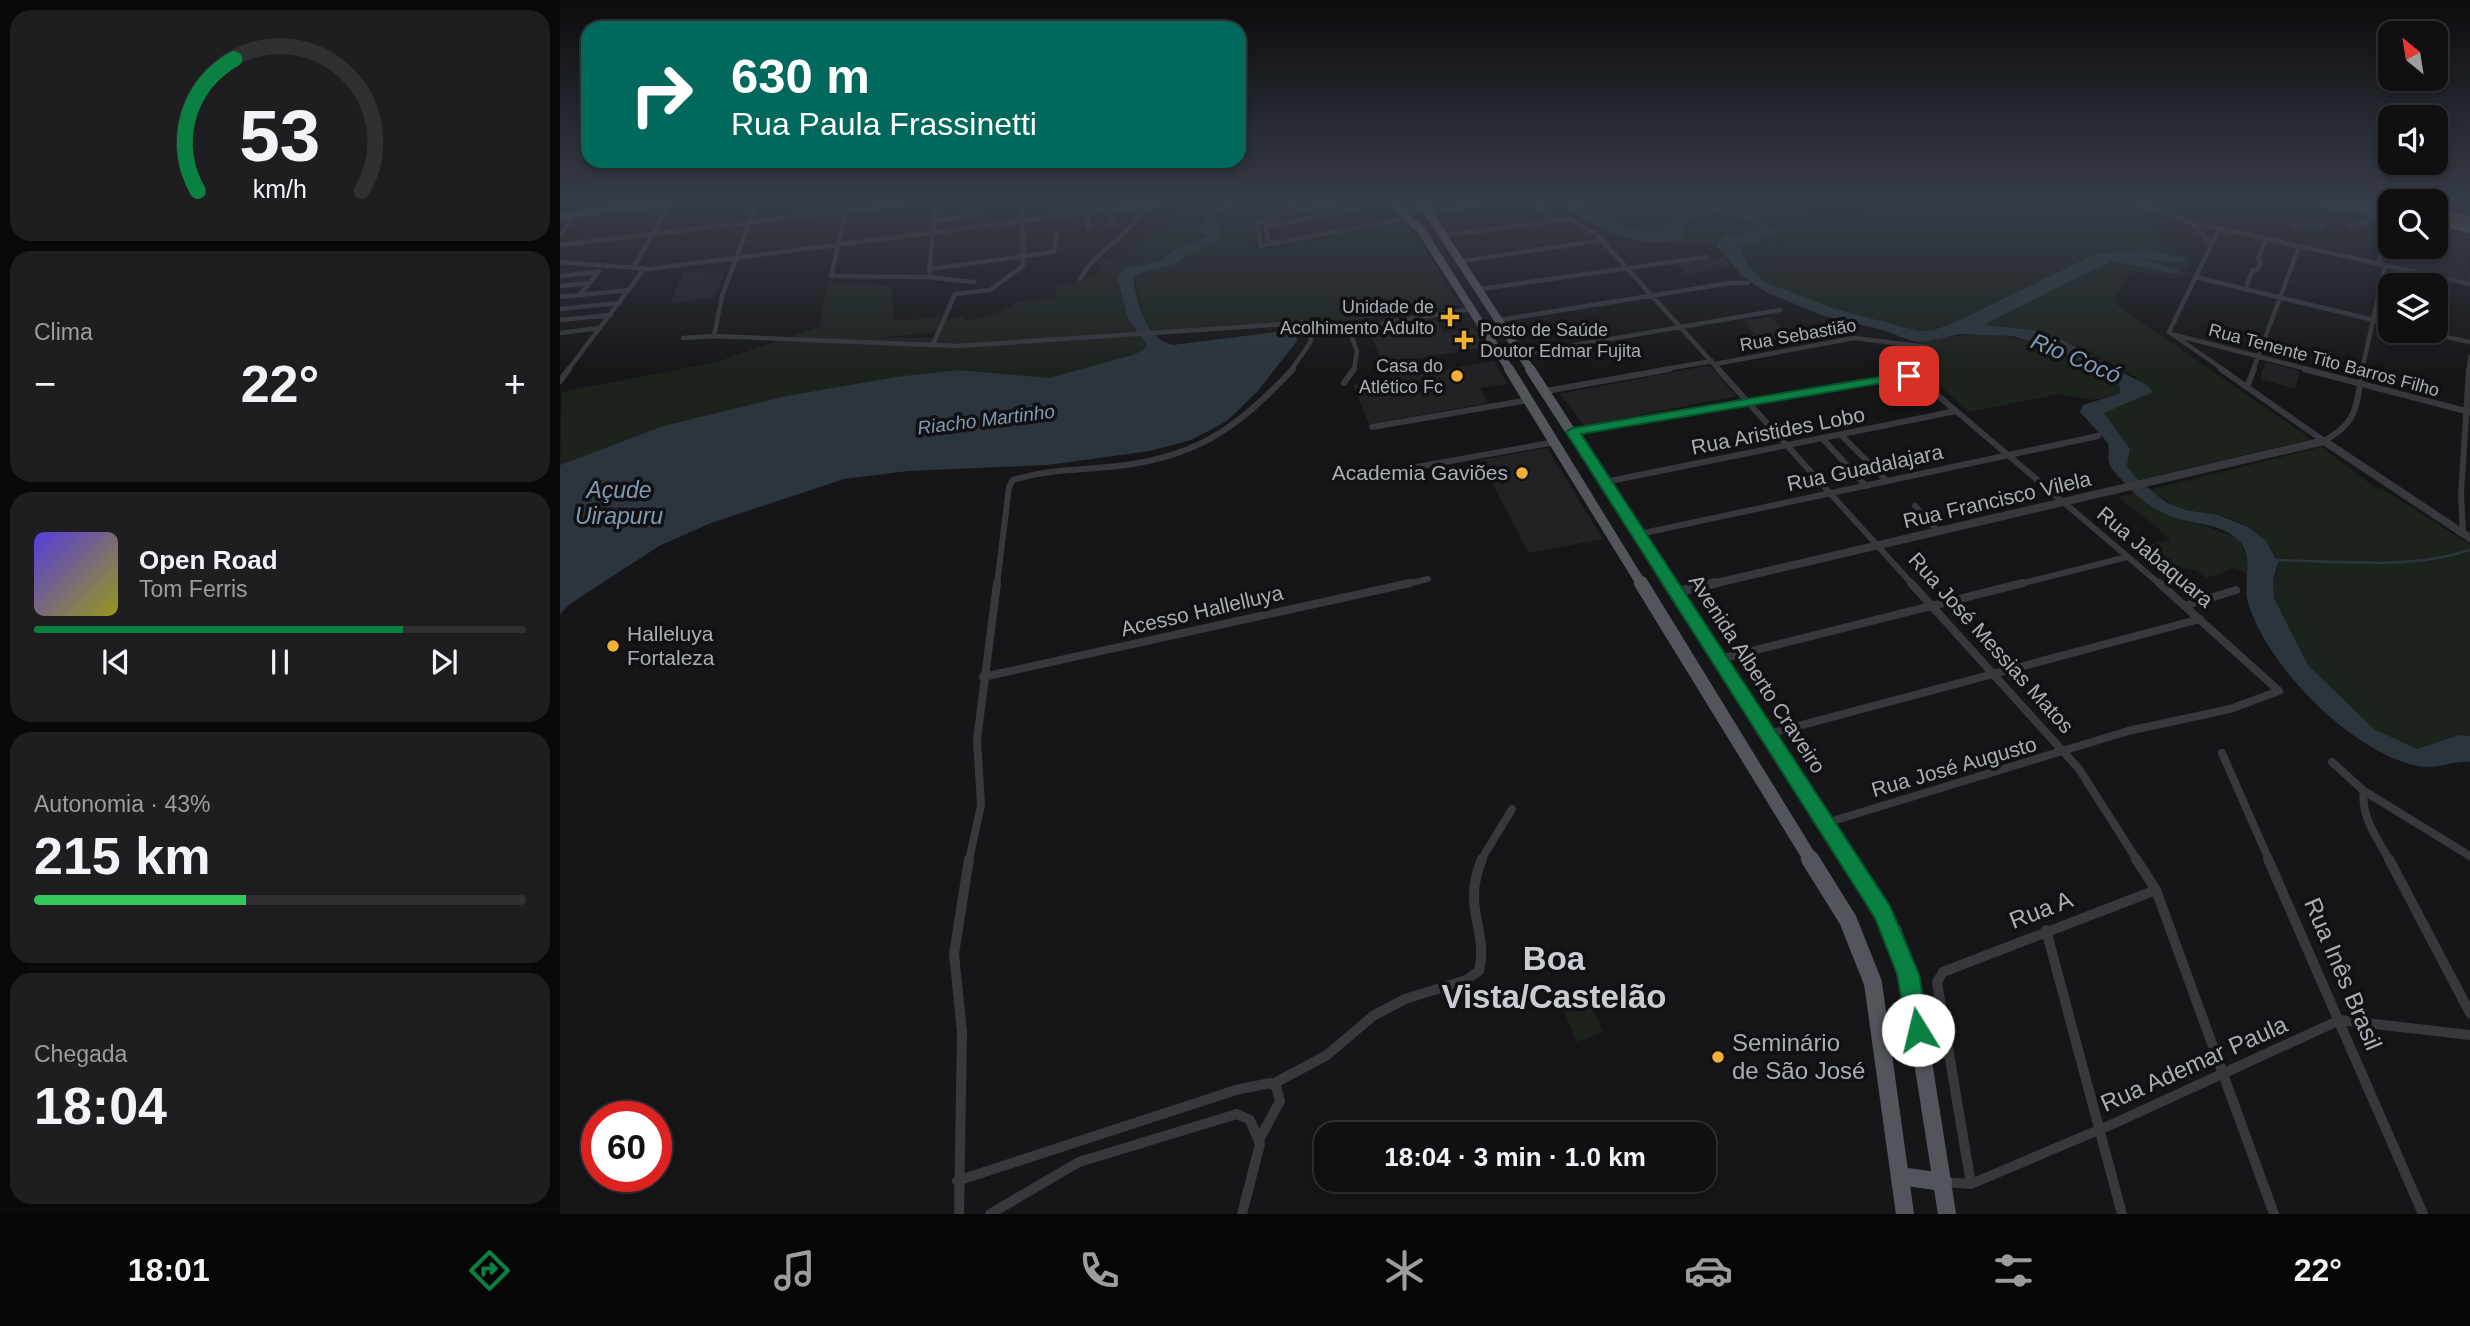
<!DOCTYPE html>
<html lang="pt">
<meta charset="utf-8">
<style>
:root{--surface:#101012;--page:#1e1e20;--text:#f1f3f6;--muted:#9c9d9f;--line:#303032;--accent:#0b8043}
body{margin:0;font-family:Helvetica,sans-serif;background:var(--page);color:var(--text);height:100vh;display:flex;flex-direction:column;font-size:26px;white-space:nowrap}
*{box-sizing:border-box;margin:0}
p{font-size:23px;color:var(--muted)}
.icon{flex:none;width:38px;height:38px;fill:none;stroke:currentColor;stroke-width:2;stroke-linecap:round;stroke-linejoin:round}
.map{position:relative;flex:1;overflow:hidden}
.drawer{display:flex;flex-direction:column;gap:10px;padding:10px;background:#09090a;width:560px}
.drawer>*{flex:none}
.top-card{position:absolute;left:21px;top:21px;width:665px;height:147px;border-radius:21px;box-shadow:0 4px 10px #0003,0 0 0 2px var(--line);background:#00695c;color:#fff;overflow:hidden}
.needle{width:46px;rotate:330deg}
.buttons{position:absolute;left:1818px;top:21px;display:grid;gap:14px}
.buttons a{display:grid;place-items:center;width:70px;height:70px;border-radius:14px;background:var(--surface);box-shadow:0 4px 10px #0003,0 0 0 2px var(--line);font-size:35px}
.speed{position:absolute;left:21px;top:1101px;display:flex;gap:14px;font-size:35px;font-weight:700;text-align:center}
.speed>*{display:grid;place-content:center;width:91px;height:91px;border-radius:50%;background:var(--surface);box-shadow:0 4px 10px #0003,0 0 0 2px var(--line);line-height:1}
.speed .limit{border:10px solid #d22;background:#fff;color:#111}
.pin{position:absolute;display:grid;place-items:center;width:60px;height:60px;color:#fff;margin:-30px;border-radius:14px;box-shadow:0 4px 10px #0006}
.me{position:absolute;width:77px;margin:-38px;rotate:351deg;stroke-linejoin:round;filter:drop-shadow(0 0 5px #0008)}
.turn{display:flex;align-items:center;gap:24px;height:147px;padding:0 35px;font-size:32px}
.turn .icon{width:91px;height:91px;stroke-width:2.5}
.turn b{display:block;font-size:49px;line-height:60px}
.big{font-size:52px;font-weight:600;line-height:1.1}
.drawer .widget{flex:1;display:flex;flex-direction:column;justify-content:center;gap:10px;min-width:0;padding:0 24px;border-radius:21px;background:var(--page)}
.drawer .dial{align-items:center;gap:0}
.dial svg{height:182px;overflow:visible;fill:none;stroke:var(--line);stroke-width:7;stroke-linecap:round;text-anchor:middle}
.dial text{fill:var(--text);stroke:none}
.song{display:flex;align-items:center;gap:21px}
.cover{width:84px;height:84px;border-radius:10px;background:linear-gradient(135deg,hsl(250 70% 55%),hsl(60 70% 35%))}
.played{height:7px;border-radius:4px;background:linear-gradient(90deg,var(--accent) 75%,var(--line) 75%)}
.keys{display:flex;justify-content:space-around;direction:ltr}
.heat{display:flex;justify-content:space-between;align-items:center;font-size:38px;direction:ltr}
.charge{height:10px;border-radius:5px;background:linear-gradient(90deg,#34c759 43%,var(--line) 0)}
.trip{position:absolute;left:754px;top:1122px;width:402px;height:70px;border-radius:21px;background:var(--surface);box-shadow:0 4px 10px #0003,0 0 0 2px var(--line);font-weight:600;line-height:70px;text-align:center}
.menu{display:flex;height:112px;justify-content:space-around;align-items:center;background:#060607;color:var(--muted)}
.menu .icon{width:49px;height:49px}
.menu .on{color:var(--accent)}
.menu b{font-size:32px;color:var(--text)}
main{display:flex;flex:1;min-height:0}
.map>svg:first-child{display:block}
</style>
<main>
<section class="drawer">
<div class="widget dial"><svg viewBox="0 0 100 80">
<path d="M14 69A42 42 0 1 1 86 69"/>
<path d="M14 69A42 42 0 0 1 30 11" stroke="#0b8043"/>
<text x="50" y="56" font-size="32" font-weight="700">53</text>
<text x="50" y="72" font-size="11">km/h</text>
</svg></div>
<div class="widget"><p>Clima</p>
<div class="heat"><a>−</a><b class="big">22°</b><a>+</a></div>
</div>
<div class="widget">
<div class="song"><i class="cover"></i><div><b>Open Road</b><p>Tom Ferris</p></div></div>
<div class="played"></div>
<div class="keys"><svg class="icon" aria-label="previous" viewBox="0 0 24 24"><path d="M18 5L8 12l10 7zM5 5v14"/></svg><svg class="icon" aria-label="pause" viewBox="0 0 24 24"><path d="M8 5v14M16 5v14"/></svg><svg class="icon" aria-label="next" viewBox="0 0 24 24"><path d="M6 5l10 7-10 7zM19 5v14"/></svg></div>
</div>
<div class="widget"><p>Autonomia · 43%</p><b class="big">215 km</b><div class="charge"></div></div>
<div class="widget"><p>Chegada</p><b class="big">18:04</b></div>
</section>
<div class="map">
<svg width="1910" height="1214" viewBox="0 0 1910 1214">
<rect width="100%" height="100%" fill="#161618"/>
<!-- built -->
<path fill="#222225" d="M1876 228 1910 235 1909 281 1837 265 1839 247H1876Z
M1165 257 1171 267 1127 274 1116 263Z
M123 272 164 273 155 297 110 303Z
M1211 317 1236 343 1207 344 1209 347 1192 350 1179 337 1195 334 1184 321Z
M876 320 883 333 914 328 926 347 845 361 846 365 853 364 859 374 934 361 948 384 920 388 928 403 809 424 793 385 830 378 808 330Z
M1706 362 1740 371 1735 389 1700 379Z
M1145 366 1151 367 1176 396 1024 426 1000 394Z
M987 448 1043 539 969 553 920 460Z"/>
<!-- green -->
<path fill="#1c231d" d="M631 203H672C655 207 642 212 644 232L650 236 614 250 602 260 566 268 560 272 558 280 568 319 587 346 584 350 535 367 489 378 398 370 335 377 221 397 103 426 0 465 2 392 156 362 259 327 268 281 331 286 334 321 382 317 375 332 318 338H377L384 320 403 317 407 321 437 313 460 301 494 298 497 286 523 281 525 277 534 276 540 265 534 260C553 261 575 255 584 236H595L606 231 613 214 623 213Z
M693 203H727L692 223 695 248 702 250 844 222 864 247 900 305 768 324 590 332 585 325 575 276 608 266 659 239 654 221 657 215 673 207Z
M1024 203H1224L1252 215 1283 220 1344 203H1565L1581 207 1585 216 1597 223 1594 233C1607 244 1619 251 1632 261L1625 276 1614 278 1571 271 1554 299 1558 306 1751 439 1578 480 1567 466 1570 452 1544 413 1545 410 1570 403 1576 377 1522 348 1483 333 1422 325 1553 261 1575 258 1622 263 1625 259 1533 255 1398 321 1374 330 1359 331 1272 308 1205 282 1188 267 1180 247 1208 239 1216 231C1194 214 1159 197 1131 212 1121 217 1108 229 1098 231 1077 236 1037 218 1024 203Z
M1149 214 1185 218 1200 227 1195 233 1165 236 1156 245C1136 237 1114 246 1093 243H1110L1130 221Z
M1423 333C1474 338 1514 358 1559 381L1561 393 1534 400 1499 394 1409 412 1358 366 1376 350 1352 341Z
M1762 447 1814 487 1823 489 1910 545V736L1899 735 1857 749 1814 729 1748 665 1714 598 1713 581 1718 571 1715 553 1706 543 1688 527 1670 518 1618 508 1589 490Z
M1575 493 1594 508 1675 537C1685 546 1688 561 1687 574L1675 568 1646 578 1637 571 1607 564 1586 546 1611 539 1558 497Z
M1023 986 1043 1032 1017 1042 997 995Z"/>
<!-- water -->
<path fill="#2c353c" d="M672 203H693L673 207 657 215 655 222 662 233 660 239 608 266 578 274 573 279C579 306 584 338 613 345L715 332 736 334 737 341 698 391 667 421 631 440 590 451 488 465 348 471 284 479 151 523 99 546 10 604 0 614V465L103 426 221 397 335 377 398 370 489 378 569 356 584 350 587 345 568 319 558 280 560 272 566 268 602 260 614 250 650 236 639 232C650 214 647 208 672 203Z
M1006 203H1024L1040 216 1069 227 1090 232 1103 230C1108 221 1116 219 1125 215 1157 199 1190 210 1216 231L1217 235 1180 247 1188 267 1205 282 1272 308 1359 331 1374 330 1398 321 1533 255 1583 250 1626 258 1623 263 1580 259 1619 270 1616 274 1552 261 1423 325 1472 330 1501 339 1588 386 1593 392 1544 413 1570 449 1567 466 1578 480 1607 503 1626 510 1658 515 1688 527 1706 541 1718 562 1713 581 1714 598 1748 665 1814 729 1857 749 1899 735 1910 736V762C1889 760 1880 771 1853 765 1788 748 1710 668 1689 606 1681 585 1696 557 1678 540 1663 524 1633 524 1613 517 1593 510 1575 496 1562 480 1558 476 1550 468 1549 463 1547 458 1550 450 1548 443L1520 412 1523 405 1561 393 1558 381 1501 352 1453 336 1400 334 1365 342 1352 341 1323 330 1264 316 1206 292 1182 276 1156 245 1165 236 1197 231 1200 226C1179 215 1125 201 1122 238 1091 253 1026 228 1006 203Z"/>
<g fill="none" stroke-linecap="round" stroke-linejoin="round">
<!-- stream -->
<path stroke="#2c353c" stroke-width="2.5" d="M1715 560C1778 561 1850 570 1910 550"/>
<!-- canal -->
<path stroke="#2c353c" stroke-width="6" d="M1734 226H1763
M1791 226 1815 218"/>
<!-- minor-far3 -->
<path stroke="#37383d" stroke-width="4.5" d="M288 203 271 276 367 277 414 282
M733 203 697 225 701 246 849 218
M979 203 992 221
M1575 203 1626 221 1910 284
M585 205 609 203
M549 209 552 225
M868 211 933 203
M526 212 529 228
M731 213 781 203
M1886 215 1889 203
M374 221 417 216
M1633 225 1651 243
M707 227 798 208
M1659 229 1609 332 1664 370
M885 235 1011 219 1036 234 1159 370
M0 236 16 214
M714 242H708L706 224 740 203
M0 245 353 203
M902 261 1043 240
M0 262 89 269 587 205C571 235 537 249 520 279
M1818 264 1829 219
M73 268 111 203
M370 269 494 252 497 234
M369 272 376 203
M0 276 38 272
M1635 277 1830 324
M1687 285 1692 271 1698 269 1701 261 1698 258 1706 239
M0 286 29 283
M920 289 1147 257
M20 295 39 271
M0 297 69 290
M0 309 60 303
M0 320 51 315
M940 320 1170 283H1188
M1859 331 1910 342
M0 333 40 328
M1615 335 1751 370
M153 336 398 346 756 322 789 329
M123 338 154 336 162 296 197 203
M373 344 395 294 430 290 463 266 462 203
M962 354 1220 310
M1155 364 1294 338 1367 347
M8 370 84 269
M731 370 750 343 756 322
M794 370 797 351 789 329 912 309
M1100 370 1152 361
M1693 370 1739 247
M1802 370 1825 266
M1909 370 1910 357"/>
<!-- minor-far2 -->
<path stroke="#37383d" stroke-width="6" d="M1158 369 1353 585
M1661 369 1764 441C1800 421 1795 406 1803 369
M1744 369 1910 412
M0 381 9 369
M784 383 794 369
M1687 387 1694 369
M986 391 1110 369
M812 427 969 400
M1013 432 1294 383 1356 377 1601 585
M1281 435 1327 481
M1262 438 1306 486
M840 470 995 442
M1045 482 1396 411
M1355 506 1379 532
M1079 534 1538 436
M1903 534 1901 494 1909 369
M437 585 449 487 453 480C484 470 517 470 549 467 634 459 676 430 733 369
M842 585 868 579
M1456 585 1567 557"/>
<!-- minor-far1 -->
<path stroke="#37383d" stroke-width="8" d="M1351 583 1519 769 1577 860
M1624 606 1676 590
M1160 659 1463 583
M423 677 850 583
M1208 734 1640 619
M1662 753 1709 860
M1772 762 1804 791C1800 816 1818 839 1829 860
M1804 791 1910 856
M1266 823 1568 731 1670 709 1719 691 1599 583
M409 860 421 805 417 740 437 583
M921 860 952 809"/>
<!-- minor -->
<path stroke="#37383d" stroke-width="10" d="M1576 859 1596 890 1714 1214
M1708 859 1863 1214
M1829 859 1910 1013
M1486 930 1562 1214
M713 1084 767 1055 813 1016 845 999 906 980 919 971C929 930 901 909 922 859
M397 1181 676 1090 710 1083 716 1087 720 1101 699 1140
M1383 1182 1411 1184 1555 1123 1780 1020 1910 1035
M1411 1184 1377 982 1383 972 1596 890
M399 1214 402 1032 394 954 409 859
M430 1214 519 1162 677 1114 690 1120 700 1144 682 1214"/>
<!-- tertiary-far1 -->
<path stroke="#37383d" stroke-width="8" d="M1148 585 1764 441 1910 538"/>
<!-- tertiary -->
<path stroke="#37383d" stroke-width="10" d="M1117 592 1155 583"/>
<!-- secondary -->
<path stroke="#45474d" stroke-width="7" d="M0 216 110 203"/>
<!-- primary-far3 -->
<path stroke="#53555c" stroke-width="8" d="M832 203 861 230 950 370
M862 203 971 370
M1762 203 1793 209
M1824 203 1830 204
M1876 213 1910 220"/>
<!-- primary-far2 -->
<path stroke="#53555c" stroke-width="10" d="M949 369 1082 585
M970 369 1110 585"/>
<!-- primary-far1 -->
<path stroke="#53555c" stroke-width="14" d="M1081 583 1251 860
M1109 583 1290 860"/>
<!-- primary -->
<path stroke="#53555c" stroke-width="18" d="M1250 859 1288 920 1313 983 1345 1214
M1289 859 1333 932 1350 979 1387 1214
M1340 1176 1383 1182"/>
<!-- trunk -->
<path stroke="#5b5e65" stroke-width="8" d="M1780 203 1830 215
M1876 222 1910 229"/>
</g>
<!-- sky -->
<linearGradient id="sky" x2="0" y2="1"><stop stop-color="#0c0c0d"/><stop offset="0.54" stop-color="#363c48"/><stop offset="1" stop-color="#363c48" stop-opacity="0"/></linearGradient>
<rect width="1910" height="373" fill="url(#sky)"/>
<!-- route -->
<path fill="#0b8043" stroke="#07532c" stroke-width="2" d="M1349 372 1353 373V378L1021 434 1330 906 1359 974 1369 1030 1366 1038 1358 1041 1350 1038 1347 1030 1337 974 1315 918 1006 432 1013 428Z"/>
<!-- markers -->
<g fill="#f2b134" stroke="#111113" stroke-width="2.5">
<path d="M886.5 306.5h7v7h7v7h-7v7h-7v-7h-7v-7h7z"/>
<path d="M900.5 329.5h7v7h7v7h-7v7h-7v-7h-7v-7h7z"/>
<circle cx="897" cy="376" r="7"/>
<circle cx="962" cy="473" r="7"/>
<circle cx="53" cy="646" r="7"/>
<circle cx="1158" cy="1057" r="7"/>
</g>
<g text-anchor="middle" stroke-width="7" stroke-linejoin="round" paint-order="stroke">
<!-- far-poi labels -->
<g font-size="18" fill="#a8adb8" stroke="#111113" text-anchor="end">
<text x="874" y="313">Unidade de<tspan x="874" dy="21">Acolhimento Adulto</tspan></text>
<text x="920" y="336" text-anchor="start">Posto de Saúde<tspan x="920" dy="21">Doutor Edmar Fujita</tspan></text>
<text x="883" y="372">Casa do<tspan x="883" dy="21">Atlético Fc</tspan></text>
</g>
<!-- far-street labels -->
<g font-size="18" fill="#a8adb8" stroke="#111113">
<text transform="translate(1238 335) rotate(-10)" y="6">Rua Sebastião</text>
<text transform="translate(1764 360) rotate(15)" y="6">Rua Tenente Tito Barros Filho</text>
</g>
<!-- far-water labels -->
<g font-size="19" font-style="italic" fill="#7f9bb3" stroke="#111113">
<text transform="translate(426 419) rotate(-7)" y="7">Riacho Martinho</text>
</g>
<!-- street labels -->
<g font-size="21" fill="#a8adb8" stroke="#111113">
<text transform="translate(1218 431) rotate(-11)" y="7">Rua Aristides Lobo</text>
<text transform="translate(1305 468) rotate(-12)" y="7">Rua Guadalajara</text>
<text transform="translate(1437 500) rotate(-13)" y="7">Rua Francisco Vilela</text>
<text transform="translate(1595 557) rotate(40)" y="7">Rua Jabaquara</text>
<text transform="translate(642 611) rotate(-13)" y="7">Acesso Hallelluya</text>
<text transform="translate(1431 643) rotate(48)" y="7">Rua José Messias Matos</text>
<text transform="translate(1197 674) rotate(57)" y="7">Avenida Alberto Craveiro</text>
<text transform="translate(1394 767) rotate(-16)" y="7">Rua José Augusto</text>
</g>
<!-- poi labels -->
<g font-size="21" fill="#a8adb8" stroke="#111113" text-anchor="end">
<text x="948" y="480">Academia Gaviões</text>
<text x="67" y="641" text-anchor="start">Halleluya<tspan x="67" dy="24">Fortaleza</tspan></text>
</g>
<!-- water labels -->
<g font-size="23" font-style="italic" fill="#7f9bb3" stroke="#111113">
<text transform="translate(1516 358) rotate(23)" y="8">Rio Cocó</text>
<text x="59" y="498">Açude<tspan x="59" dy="26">Uirapuru</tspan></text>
</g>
<!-- near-street labels -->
<g font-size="24" fill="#a8adb8" stroke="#111113">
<text transform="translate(1481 910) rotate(-21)" y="8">Rua A</text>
<text transform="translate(1783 974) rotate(67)" y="8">Rua Inês Brasil</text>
<text transform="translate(1634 1064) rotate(-24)" y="8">Rua Ademar Paula</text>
</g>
<!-- near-poi labels -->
<g font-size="24" fill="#a8adb8" stroke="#111113" text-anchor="start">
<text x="1172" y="1051">Seminário<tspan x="1172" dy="28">de São José</tspan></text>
</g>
<!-- near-district labels -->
<g font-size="33" font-weight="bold" fill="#c9ccd4" stroke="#111113">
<text x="994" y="970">Boa<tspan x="994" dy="38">Vista/Castelão</tspan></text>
</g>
</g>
</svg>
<div class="buttons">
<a><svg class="needle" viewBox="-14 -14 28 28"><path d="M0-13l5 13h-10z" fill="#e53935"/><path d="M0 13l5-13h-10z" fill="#9c9d9f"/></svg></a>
<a><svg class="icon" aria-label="sound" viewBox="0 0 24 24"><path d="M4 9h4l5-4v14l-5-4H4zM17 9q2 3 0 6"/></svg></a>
<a><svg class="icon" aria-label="search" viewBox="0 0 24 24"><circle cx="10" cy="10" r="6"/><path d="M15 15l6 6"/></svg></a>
<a><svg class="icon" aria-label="layers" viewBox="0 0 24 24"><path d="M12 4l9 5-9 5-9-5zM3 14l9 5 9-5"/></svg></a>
</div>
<div class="speed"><div class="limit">60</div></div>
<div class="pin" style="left:1349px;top:376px;background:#d93025"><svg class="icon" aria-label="arrive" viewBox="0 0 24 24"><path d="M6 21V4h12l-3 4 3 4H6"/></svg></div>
<svg class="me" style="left:1358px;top:1030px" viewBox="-20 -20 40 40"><circle r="19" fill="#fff"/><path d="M0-13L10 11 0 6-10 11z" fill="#0b8043"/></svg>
<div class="trip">18:04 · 3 min · 1.0 km</div>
<div class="top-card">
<div class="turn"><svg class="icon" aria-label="right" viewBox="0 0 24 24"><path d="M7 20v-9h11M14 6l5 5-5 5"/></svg><div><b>630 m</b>Rua Paula Frassinetti</div></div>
</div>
</div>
</main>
<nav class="menu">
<b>18:01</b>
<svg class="icon on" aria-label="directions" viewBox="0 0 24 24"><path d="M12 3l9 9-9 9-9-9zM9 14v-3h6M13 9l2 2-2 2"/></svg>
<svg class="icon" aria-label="music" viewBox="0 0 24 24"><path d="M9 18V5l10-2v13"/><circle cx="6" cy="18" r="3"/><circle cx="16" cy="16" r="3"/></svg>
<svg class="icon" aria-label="phone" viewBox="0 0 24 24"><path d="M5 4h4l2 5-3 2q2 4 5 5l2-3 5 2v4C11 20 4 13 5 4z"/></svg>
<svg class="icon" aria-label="climate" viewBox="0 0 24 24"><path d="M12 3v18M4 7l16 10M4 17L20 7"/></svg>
<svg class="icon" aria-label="car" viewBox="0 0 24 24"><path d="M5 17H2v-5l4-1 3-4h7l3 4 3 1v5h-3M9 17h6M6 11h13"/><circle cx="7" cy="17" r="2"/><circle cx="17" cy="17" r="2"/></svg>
<svg class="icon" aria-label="filters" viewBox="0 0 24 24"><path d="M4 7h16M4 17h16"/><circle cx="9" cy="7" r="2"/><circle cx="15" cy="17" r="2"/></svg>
<b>22°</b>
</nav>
